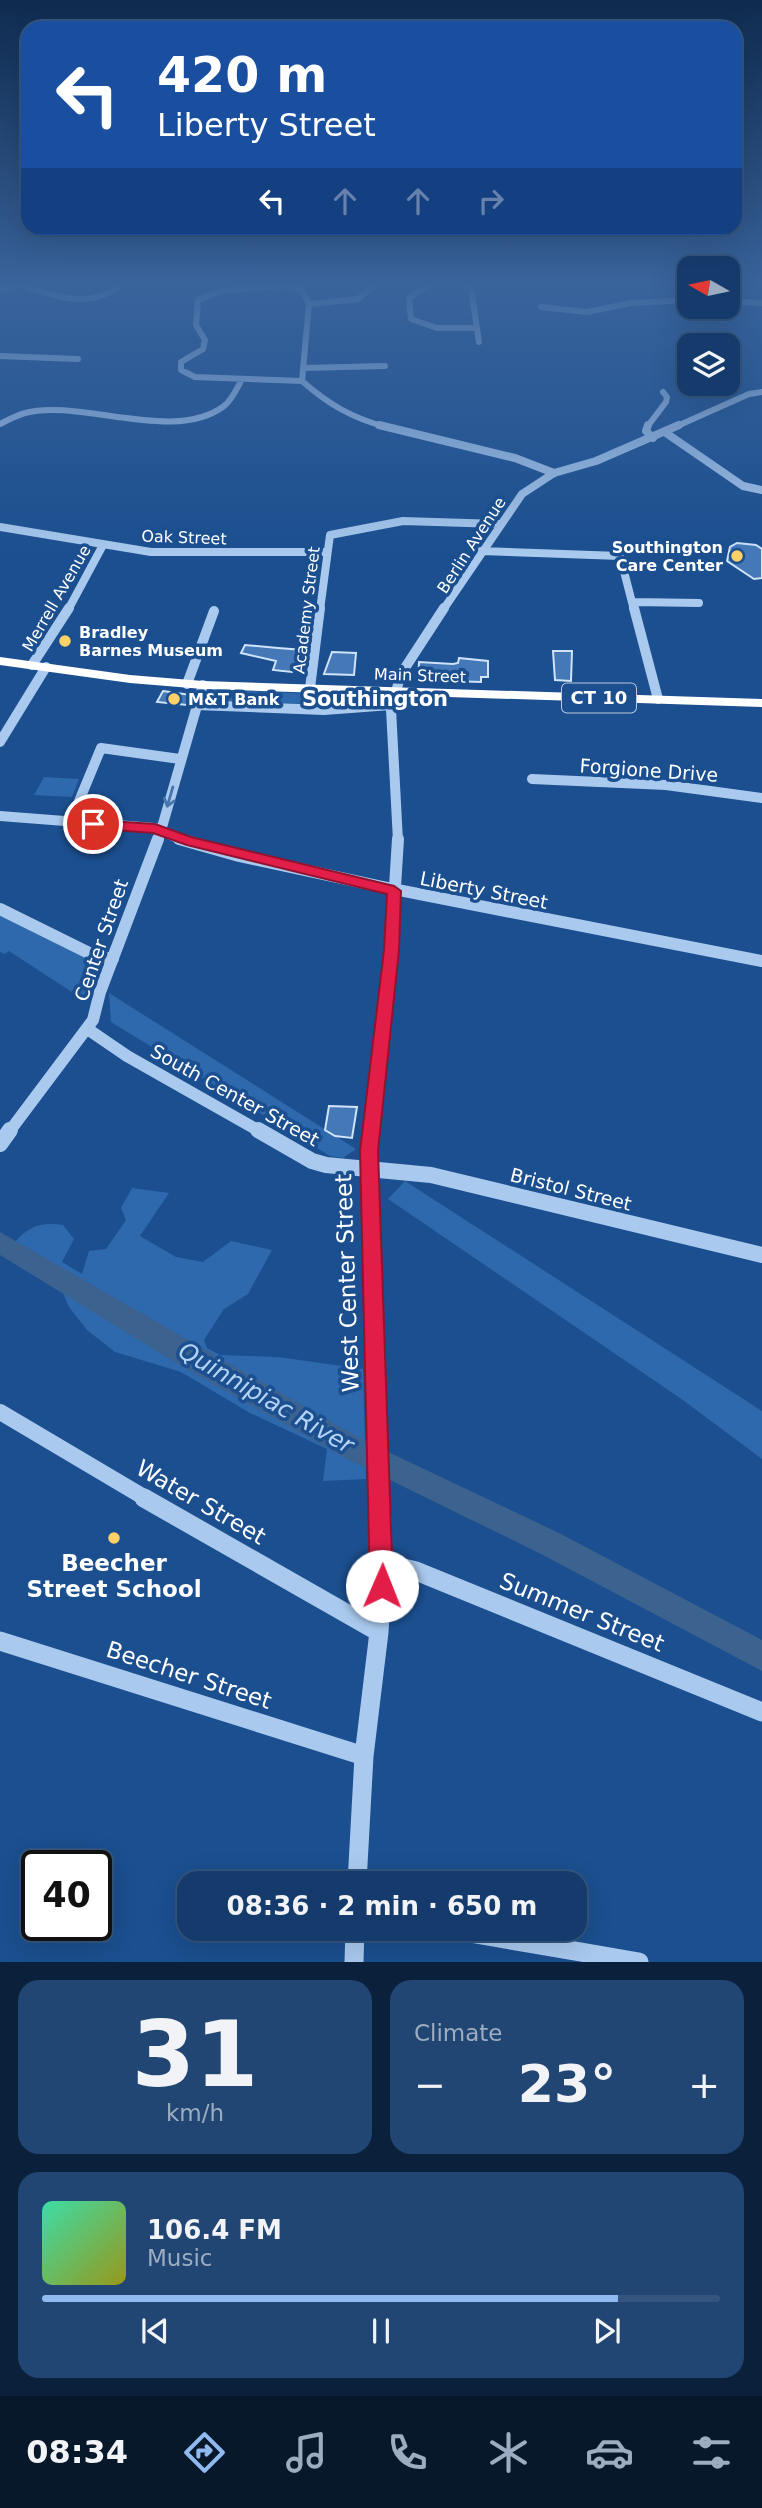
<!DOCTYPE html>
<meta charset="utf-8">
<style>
:root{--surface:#143b6b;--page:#214673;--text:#f1f3f6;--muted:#9dadc1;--line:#33557e;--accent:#90b9f0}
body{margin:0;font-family:"DejaVu Sans",sans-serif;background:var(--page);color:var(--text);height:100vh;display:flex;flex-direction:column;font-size:26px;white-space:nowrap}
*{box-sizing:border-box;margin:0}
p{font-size:23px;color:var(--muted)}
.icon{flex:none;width:38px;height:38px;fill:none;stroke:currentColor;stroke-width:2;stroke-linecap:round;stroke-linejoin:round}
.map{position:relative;height:1962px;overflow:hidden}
.sheet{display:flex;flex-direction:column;gap:18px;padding:18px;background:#0b203b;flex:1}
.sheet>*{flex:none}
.banner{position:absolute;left:21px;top:21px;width:721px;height:214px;border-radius:21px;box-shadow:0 7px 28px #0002,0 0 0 2px var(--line);background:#1a4fa0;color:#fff;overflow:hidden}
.needle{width:46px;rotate:279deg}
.fabs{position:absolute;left:677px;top:256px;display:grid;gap:14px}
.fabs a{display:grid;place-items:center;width:63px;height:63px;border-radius:14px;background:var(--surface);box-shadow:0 7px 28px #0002,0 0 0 2px var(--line);font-size:35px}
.speed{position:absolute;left:21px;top:1850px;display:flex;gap:14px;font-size:35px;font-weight:700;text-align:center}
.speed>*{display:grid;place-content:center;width:91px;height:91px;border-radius:50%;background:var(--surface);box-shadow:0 7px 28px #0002,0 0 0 2px var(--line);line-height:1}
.speed .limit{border:4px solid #111;border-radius:10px;background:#fff;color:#111}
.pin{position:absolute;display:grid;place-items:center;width:60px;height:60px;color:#fff;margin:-30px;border:4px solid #fff;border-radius:50%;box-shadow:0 2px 7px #0007}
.me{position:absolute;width:77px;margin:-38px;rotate:1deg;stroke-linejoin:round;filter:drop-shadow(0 0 5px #0008)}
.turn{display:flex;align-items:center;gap:24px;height:147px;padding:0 21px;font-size:32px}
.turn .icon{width:91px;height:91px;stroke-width:2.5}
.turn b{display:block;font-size:49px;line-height:60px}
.lanes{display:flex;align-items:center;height:66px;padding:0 21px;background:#0003;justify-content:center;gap:35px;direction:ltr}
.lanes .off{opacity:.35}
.big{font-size:52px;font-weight:700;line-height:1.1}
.sheet .tile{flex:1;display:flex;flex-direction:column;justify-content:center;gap:10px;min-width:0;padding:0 24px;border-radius:21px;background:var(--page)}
.sheet .dial{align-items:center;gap:0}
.dial b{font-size:91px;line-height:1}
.song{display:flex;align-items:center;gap:21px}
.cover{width:84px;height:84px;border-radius:10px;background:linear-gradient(135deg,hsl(160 70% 55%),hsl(60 70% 35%))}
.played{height:7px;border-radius:4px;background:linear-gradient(90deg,var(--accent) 85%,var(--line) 85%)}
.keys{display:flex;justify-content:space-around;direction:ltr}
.heat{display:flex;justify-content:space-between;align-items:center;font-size:38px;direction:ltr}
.sheet .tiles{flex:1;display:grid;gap:18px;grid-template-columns:1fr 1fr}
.tile:last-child{grid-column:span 2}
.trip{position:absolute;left:177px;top:1871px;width:410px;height:70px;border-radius:21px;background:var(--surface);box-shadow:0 7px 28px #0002,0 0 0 2px var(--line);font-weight:700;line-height:70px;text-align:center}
.dock{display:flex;height:112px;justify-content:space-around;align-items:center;background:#08182b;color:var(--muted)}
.dock .icon{width:49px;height:49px}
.dock .selected{color:var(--accent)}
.dock b{font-size:32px;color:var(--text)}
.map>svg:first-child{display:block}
</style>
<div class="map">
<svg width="762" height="1962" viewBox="0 0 762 1962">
<rect width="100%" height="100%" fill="#1b4f8f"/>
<!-- green -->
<path fill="#2e69ad" d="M215 690 375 696 378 697V701L324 705 209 700 208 693Z
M44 777 79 779 72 797 34 795Z
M0 915 99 964 84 1000 9 951 5 954 0 952Z
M109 993 356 1149 343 1158 330 1156 111 1022Z
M405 1181 762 1411V1459L680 1398 388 1199Z
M132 1188 169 1193 140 1236 176 1257 203 1262 231 1241 272 1250 248 1294 224 1309 204 1340 207 1348 220 1355 278 1357 363 1369 366 1479 323 1481 327 1449 250 1413 181 1372 115 1352 87 1330 69 1307 59 1284 0 1252V1233L15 1242C29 1226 41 1222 63 1225L74 1239 62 1262 82 1274 89 1251 106 1249 126 1220 121 1208Z"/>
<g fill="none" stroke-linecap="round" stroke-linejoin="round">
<!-- river -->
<path fill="#3c6290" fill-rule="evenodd" d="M0 1232 363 1440 561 1534 762 1640V1671L541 1554 345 1458 178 1364 0 1255Z"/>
</g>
<!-- building -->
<path fill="#4478b7" stroke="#cfe3fa" stroke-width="2" d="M737 543 756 545 762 549V578L754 579 727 561 730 547Z
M245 645 278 648 303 650 292 672 273 670 276 661 241 653Z
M553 651H572L571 681 555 680Z
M332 652 356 653 354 675 324 674Z
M459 658 488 661V677H481V682L418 680 419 662 453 664 458 663Z
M163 691 191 695 187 705 157 702Z
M329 1106 357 1107 352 1138 335 1136 325 1130Z"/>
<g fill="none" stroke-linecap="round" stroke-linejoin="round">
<!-- minor-far5 -->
<path stroke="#a9c9ee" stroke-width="6" d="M287 281 303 292 309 304 302 381C328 404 352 418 386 427
M434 281 409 298 411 319 437 328H477
M470 281 479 342
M737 281 739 289
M21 285C55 297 96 311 124 281
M292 285 221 291 198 300 196 325 205 340 203 349 181 362V370L195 377 302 381
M0 290 29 282
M728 301 762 303
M309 304 358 299 379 281
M541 307 587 312 631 303 690 300
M0 356 78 359
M303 368 385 366
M0 424C8 420 17 415 25 413 79 398 174 444 224 406 232 400 237 388 242 379
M647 427 666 402 667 397 663 392
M675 427 749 394 762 392"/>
<!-- minor-far4 -->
<path stroke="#a9c9ee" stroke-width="8" d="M379 425 515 458 554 473
M648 425 646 431 653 438
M666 433 743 486 762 490
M0 527 151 552H327
M481 551 620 556 634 610
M634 602 699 603
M68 610 103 545
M320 610 330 535 403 521 499 524
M443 610 522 494 554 473 596 461 679 425"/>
<!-- minor-far3 -->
<path stroke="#a9c9ee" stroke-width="10" d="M634 608 658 699
M32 665 69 608
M187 684 214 611
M310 688 320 608
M196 705 324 710 391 705
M0 742 46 667
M532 779 666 785 762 798
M0 816 155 828 184 841
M70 823 101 748 180 759
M158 841 203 685
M398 841 391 709 401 674 444 608"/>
<!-- minor-far2 -->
<path stroke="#a9c9ee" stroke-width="12" d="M179 839 239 856 383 887 762 961
M0 909 95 956 113 959
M89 1030 127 1056 261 1132
M9 1132 93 1020 100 992 158 839
M371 1132 391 950 398 839"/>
<!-- minor-far1 -->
<path stroke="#a9c9ee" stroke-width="16" d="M258 1130 312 1161 326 1165 431 1175 762 1255
M371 1130 369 1151 381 1499
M0 1144 10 1130
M0 1412 147 1499"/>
<!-- minor -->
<path stroke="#a9c9ee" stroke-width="19" d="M144 1498 379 1632
M383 1563 416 1571 762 1712
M0 1641 364 1756
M357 1883 364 1756 379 1632 383 1563 381 1498
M441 1928 639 1962
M354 1962 355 1928"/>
<!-- highway -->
<path fill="#fff" fill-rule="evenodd" d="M0 657 130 675 203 681 762 699V707L203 689 130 683 0 665Z"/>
</g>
<!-- one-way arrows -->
<defs><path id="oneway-shaft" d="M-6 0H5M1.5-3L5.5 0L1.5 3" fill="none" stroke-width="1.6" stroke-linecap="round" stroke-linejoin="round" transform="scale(1.75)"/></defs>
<use stroke="#4674ac" href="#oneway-shaft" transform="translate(170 797) rotate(106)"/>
<!-- sky -->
<linearGradient id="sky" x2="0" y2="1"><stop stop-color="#0f2b4f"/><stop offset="0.51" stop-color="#39639b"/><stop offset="1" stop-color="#39639b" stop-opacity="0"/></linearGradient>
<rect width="762" height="555" fill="url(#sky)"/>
<!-- route -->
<path fill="#e11d48" stroke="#92132f" stroke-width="2" d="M93 820 155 824 191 837 394 886 401 891 399 950 378 1151 393 1586 390 1595 382 1598 373 1595 370 1586 360 1151 384 950 387 894 187 845 153 833 88 828 86 824Z"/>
<!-- markers -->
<g fill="#ffd166" stroke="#1b4f8f" stroke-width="2.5">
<circle cx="737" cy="556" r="7"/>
<circle cx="65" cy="641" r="7"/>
<circle cx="174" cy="699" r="7"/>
<circle cx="114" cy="1538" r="7"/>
</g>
<g text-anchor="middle" stroke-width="7" stroke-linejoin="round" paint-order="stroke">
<!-- far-street labels -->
<g font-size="16" fill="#fff" stroke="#1b4f8f">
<text transform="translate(184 537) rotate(2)" y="6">Oak Street</text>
<text transform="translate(471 545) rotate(-57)" y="6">Berlin Avenue</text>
<text transform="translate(56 598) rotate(-60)" y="6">Merrell Avenue</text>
<text transform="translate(306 610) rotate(-83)" y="6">Academy Street</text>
<text transform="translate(420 675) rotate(2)" y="6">Main Street</text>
</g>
<!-- far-poi labels -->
<g font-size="16" font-weight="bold" fill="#fff" stroke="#1b4f8f" text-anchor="start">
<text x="723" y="553" text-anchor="end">Southington<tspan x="723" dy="18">Care Center</tspan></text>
<text x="79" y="638">Bradley<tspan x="79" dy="18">Barnes Museum</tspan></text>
<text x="188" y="705">M&amp;T Bank</text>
</g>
<!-- shield labels -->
<rect fill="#1b4f8f" stroke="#bbcadd" stroke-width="2" x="562" y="683.5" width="74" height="29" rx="5"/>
<g font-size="18" font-weight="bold" fill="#fff">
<text x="599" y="704">CT 10</text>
</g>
<!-- street labels -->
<g font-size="19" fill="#fff" stroke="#1b4f8f">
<text transform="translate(649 770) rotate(4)" y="7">Forgione Drive</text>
<text transform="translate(484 890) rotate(11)" y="7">Liberty Street</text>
<text transform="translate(101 940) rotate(-71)" y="7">Center Street</text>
<text transform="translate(235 1095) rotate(29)" y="7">South Center Street</text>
<text transform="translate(571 1189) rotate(14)" y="7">Bristol Street</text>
</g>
<!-- far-district labels -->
<g font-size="21" font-weight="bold" fill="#fff" stroke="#1b4f8f">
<text x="375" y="706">Southington</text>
</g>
<!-- near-street labels -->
<g font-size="23" fill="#fff" stroke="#1b4f8f">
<text transform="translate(347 1283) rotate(-92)" y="8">West Center Street</text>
<text transform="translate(201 1502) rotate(30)" y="8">Water Street</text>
<text transform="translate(582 1612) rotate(22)" y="8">Summer Street</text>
<text transform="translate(189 1675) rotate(18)" y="8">Beecher Street</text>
</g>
<!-- near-poi labels -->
<g font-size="23" font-weight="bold" fill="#fff" stroke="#1b4f8f">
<text x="114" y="1571">Beecher<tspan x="114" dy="26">Street School</tspan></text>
</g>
<!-- near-water labels -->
<g font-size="24" font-style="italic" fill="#b5d3f5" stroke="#1b4f8f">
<text transform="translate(266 1398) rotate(30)" y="8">Quinnipiac River</text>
</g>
</g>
</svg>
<div class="fabs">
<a><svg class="needle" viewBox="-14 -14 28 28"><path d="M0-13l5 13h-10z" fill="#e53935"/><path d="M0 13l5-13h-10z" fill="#9dadc1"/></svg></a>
<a><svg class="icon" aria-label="layers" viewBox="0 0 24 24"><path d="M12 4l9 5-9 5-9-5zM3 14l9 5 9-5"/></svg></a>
</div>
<div class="speed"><div class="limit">40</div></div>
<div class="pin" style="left:93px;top:824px;background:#d93025"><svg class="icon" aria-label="arrive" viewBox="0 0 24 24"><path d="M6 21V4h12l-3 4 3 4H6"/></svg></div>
<svg class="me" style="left:382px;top:1586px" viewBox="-20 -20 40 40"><circle r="19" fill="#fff"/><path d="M0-13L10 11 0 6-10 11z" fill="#e11d48"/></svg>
<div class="trip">08:36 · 2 min · 650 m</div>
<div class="banner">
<div class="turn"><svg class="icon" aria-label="left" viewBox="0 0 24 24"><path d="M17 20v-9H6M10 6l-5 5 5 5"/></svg><div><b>420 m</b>Liberty Street</div></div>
<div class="lanes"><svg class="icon" aria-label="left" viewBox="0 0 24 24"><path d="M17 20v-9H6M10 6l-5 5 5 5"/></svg><svg class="icon off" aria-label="ahead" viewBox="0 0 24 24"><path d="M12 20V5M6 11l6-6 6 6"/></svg><svg class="icon off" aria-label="ahead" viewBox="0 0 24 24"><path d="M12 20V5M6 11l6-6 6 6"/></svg><svg class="icon off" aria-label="right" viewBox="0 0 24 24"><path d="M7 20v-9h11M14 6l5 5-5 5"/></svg></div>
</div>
</div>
<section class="sheet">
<div class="tiles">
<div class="tile dial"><b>31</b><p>km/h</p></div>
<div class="tile"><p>Climate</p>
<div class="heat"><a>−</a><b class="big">23°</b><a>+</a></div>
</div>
<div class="tile">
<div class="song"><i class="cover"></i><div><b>106.4 FM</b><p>Music</p></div></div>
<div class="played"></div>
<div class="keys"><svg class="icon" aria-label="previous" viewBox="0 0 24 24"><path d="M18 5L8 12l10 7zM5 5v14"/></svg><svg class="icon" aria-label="pause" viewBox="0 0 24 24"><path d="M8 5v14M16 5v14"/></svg><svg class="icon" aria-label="next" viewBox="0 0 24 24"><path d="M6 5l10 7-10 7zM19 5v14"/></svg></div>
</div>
</div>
</section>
<nav class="dock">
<b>08:34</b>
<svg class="icon selected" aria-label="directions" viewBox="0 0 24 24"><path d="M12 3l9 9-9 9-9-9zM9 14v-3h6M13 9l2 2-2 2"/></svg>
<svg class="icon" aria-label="music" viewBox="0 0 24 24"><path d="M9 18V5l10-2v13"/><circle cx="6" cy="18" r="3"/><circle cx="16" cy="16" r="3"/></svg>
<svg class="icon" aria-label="phone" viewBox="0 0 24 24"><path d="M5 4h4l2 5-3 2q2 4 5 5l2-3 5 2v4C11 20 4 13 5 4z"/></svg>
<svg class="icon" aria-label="climate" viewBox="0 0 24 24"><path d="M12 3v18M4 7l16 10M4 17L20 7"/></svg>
<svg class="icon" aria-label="car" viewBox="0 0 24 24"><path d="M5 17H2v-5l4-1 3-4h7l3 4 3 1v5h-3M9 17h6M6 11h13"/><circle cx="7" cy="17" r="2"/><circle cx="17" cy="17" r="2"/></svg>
<svg class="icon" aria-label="filters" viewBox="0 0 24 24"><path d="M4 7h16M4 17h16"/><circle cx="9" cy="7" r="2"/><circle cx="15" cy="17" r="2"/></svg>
</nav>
